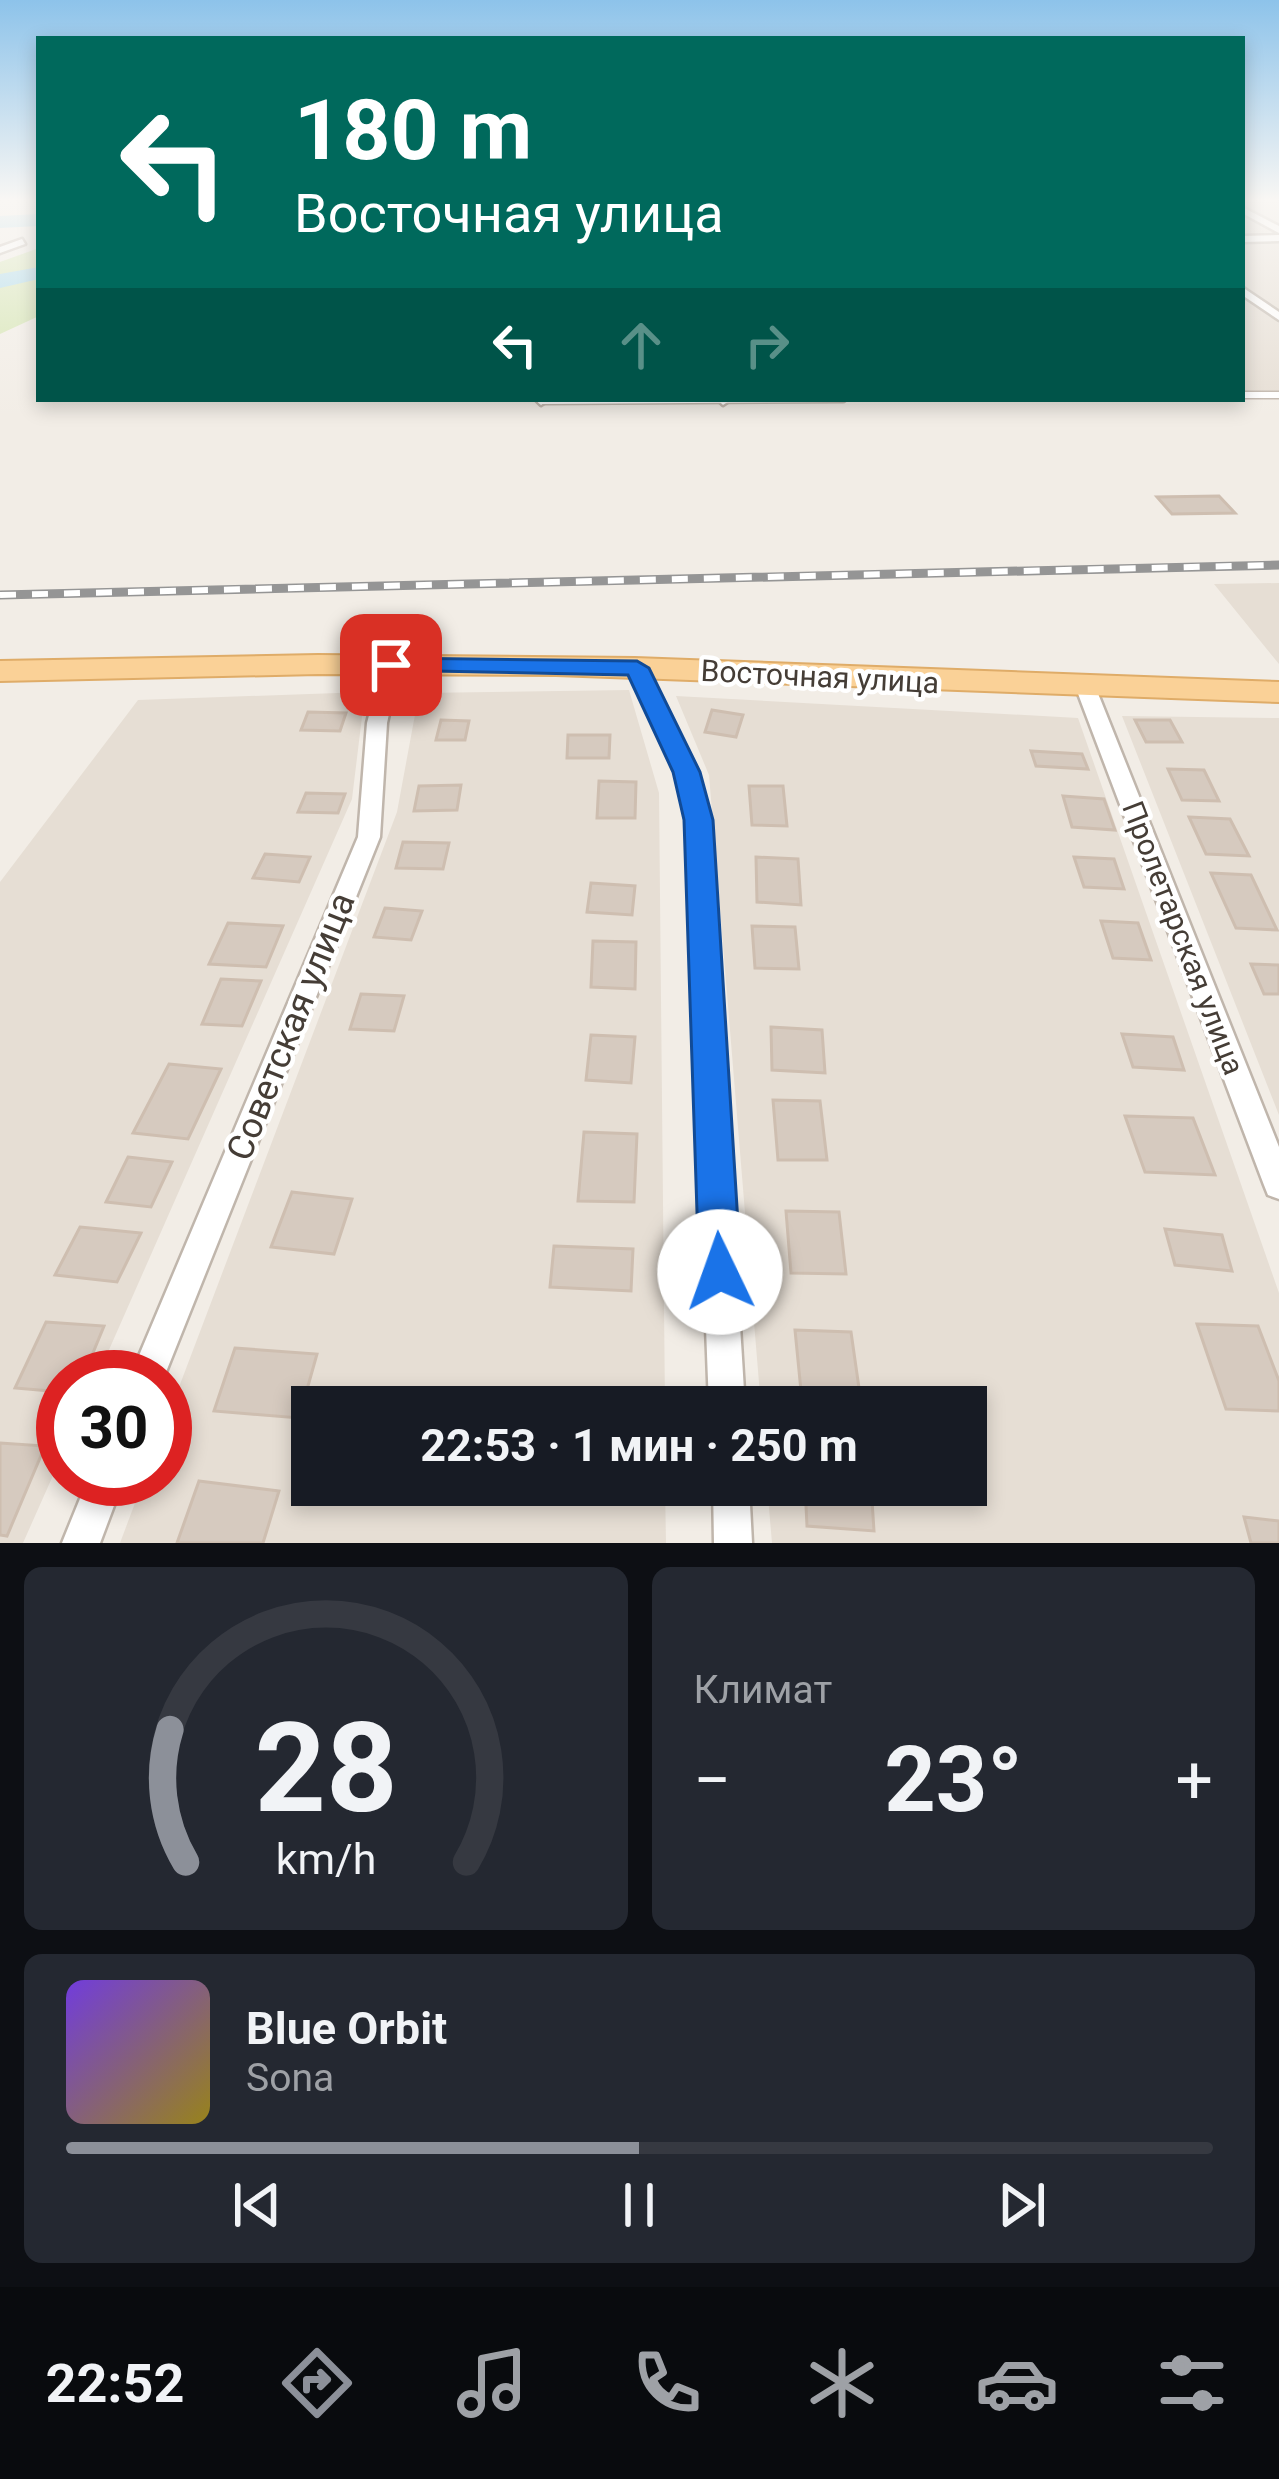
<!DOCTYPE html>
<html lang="ru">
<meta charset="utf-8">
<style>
:root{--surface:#171b24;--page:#242831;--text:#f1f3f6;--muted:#9ea1a6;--line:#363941;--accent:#8c9099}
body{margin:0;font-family:Roboto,sans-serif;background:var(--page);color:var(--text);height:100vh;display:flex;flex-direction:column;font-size:45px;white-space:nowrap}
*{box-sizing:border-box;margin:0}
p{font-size:39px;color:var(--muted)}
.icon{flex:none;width:66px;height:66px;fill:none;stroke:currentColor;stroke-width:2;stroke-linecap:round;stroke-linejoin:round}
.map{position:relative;height:1543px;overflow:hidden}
.sheet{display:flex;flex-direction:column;gap:24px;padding:24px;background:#0d0f14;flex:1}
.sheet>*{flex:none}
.guide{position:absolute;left:36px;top:36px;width:1209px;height:366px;border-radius:0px;box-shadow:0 6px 18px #0003;background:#00695c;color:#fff;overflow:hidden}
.speed{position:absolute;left:36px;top:1350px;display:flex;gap:24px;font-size:60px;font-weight:700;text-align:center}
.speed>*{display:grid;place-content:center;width:156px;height:156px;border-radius:50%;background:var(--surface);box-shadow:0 6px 18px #0003;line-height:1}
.speed .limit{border:18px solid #d22;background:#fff;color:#111}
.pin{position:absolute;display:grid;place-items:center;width:102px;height:102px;color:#fff;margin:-51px;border-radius:24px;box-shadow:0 6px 18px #0006}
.me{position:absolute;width:132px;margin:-66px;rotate:357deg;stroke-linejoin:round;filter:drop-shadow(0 0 9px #0008)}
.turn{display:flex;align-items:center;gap:42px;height:252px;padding:0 60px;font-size:54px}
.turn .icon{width:156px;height:156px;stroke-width:2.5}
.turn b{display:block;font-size:84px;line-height:102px}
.lanes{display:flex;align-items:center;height:114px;padding:0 60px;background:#0003;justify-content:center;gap:60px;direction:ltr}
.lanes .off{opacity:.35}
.big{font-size:90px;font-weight:700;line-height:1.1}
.sheet .tile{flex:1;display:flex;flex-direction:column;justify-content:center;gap:18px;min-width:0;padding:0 42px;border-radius:18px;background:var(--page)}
.sheet .dial{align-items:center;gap:0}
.dial svg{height:312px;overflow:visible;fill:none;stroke:var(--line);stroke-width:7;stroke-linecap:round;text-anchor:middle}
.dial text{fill:var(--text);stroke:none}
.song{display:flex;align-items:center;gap:36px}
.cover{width:144px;height:144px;border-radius:18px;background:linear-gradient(135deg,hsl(260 70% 55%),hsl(50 70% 35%))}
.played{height:12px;border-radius:6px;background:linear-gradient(90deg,var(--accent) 50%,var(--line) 50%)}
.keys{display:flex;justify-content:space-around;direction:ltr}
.heat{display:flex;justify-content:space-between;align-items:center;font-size:66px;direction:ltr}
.sheet .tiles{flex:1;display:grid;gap:24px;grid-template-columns:1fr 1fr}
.tile:last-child{grid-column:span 2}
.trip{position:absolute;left:291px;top:1386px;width:696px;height:120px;border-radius:0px;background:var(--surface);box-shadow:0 6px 18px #0003;font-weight:700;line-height:120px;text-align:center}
.dock{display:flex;height:192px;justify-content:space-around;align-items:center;background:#090b0e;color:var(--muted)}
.dock .icon{width:84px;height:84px}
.dock .current{color:var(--accent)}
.dock b{font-size:54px;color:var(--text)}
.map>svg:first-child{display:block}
</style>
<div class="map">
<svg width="1279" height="1543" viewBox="0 0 1279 1543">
<rect width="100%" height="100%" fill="#f2ede6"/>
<!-- residential -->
<path fill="#e6ded4" d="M1242 201H1279V396H1242Z
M1279 583V664L1214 584Z
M629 690 659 793 665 1407H312V1485H665L666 1543H120L144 1479H165V1424L397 812 419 693Z
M365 692 352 799 97 1377H63V1453L23 1543H0V882L138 700Z
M676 696 1078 718 1279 1293V1543H772L767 1485H966V1407H761L709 775Z
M1122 716 1279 718V1115Z"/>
<!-- green -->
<path fill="#d4e5b0" d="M39 248V316L0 334V262Z"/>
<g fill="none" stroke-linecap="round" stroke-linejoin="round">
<!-- river -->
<path fill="#a4d9ed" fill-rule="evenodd" d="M39 214V226L0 228V216Z
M39 267V279L0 288V274Z"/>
</g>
<!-- building -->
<path fill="#d6cabf" stroke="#cebeb0" stroke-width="3" d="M1219 496 1235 513 1172 514 1157 497Z
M712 710 743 715 736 737 705 732Z
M308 712 346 713 340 731 301 730Z
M441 720 469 721 465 740H436Z
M1135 720H1170L1182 742H1146Z
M568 735H610L609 758H567Z
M1031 751 1082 754 1088 769 1036 766Z
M1168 769 1204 770 1219 801 1182 800Z
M599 781 636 782 635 818H597Z
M461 785 457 810 414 811 419 786Z
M749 786H783L787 826 752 825Z
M306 793 345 794 338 813 298 812Z
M1063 796 1104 799 1115 830 1072 827Z
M1189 817 1230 819 1249 856 1206 854Z
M403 842 449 843 443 869 396 868Z
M265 854 310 857 299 882 253 878Z
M756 857 798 859 801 905 757 902Z
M1074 857 1114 859 1124 889 1084 887Z
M1211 873 1251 875 1277 930 1236 928Z
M591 883 635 886 632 915 587 912Z
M385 908 422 911 411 940 374 937Z
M1101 921 1138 923 1151 960 1113 958Z
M228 923 283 926 266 967 209 964Z
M752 926 795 927 799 969 755 968Z
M593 941 636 942 635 989 591 987Z
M1251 964 1279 965V994H1264Z
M221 979 261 981 242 1026 202 1024Z
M361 994 404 996 394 1031 350 1029Z
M771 1027 822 1030 825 1073 772 1070Z
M1122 1034 1173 1037 1184 1070 1133 1067Z
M591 1035 635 1037 631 1083 586 1080Z
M169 1064 221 1069 188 1139 133 1133Z
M773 1100 820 1101 827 1160H778Z
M1125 1116 1193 1118 1215 1175 1145 1172Z
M584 1132 637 1134 634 1202 578 1201Z
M128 1157 172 1162 151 1207 106 1202Z
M292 1192 352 1199 334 1254 271 1247Z
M786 1211 839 1212 846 1274 791 1273Z
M80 1227 141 1233 117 1282 55 1275Z
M1165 1229 1222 1235 1232 1271 1175 1265Z
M554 1246 633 1249 631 1291 550 1287Z
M46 1322 104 1326 83 1377H63V1392L15 1388Z
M1197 1324 1258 1326 1279 1381V1411L1226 1409Z
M795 1330 851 1332 861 1402 802 1401Z
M235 1348 317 1354 299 1418 214 1411Z
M573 1391 633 1396 632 1407H571Z
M0 1443 45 1446 7 1536 0 1535Z
M199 1481 279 1491 263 1543H177Z
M805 1485H871L874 1531 807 1526Z
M1244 1517 1279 1521V1543H1251Z"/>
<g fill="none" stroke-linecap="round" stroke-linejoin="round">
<!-- service casing -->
<g stroke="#c0b6ac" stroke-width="9">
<path id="service" d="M1242 395H1279
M541 401 843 399"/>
</g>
<!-- minor casing -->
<g stroke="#c0b6ac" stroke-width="5">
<path id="minor" d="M1242 207 1279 226V233L1242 213Z
M1279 235V241L1242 242V236Z
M22 239 25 244 0 253V247Z
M1242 287 1279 312V320L1242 295Z
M535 399H547V401L541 405Z
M717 399H729V401L723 405Z
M391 659 400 665 387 723 380 837 164 1377H130L358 837 367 723 382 665Z
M637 662 646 668 698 772 709 821 745 1407H709L687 821 676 772 628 668Z
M1087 685 1097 691 1279 1147V1199L1268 1195 1264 1185 1077 691Z
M88 1479H124L100 1543H62Z
M713 1485H749L752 1543H714Z"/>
</g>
<!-- primary casing -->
<g stroke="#dfac68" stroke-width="4">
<path id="primary" d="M318 655 635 658 1279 682V702L556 675 318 674 0 681V661Z"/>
</g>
<!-- service -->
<use href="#service" stroke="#fff" stroke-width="6"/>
<!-- minor -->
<use href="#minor" fill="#fff" fill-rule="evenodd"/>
<!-- primary -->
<use href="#primary" fill="#fad197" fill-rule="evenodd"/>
<!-- rail casing -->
<g stroke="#959595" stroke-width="9">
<path id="rail" d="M0 595 1279 565"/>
</g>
<!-- rail -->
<use href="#rail" stroke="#fff" stroke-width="6" stroke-dasharray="16" stroke-linecap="butt"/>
</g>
<!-- sky -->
<linearGradient id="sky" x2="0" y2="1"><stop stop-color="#8dc3ea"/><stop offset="0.48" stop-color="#f9f7f4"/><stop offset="1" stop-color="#f9f7f4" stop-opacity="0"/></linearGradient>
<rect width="1279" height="417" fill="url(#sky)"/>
<!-- route -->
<path fill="#1a73e8" stroke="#114b97" stroke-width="3" d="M391 658 637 661 649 668 700 772 713 820 741 1272 735 1286 720 1293 706 1286 699 1272 684 820 673 772 628 675 382 670V660Z"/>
<g text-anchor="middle" stroke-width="9" stroke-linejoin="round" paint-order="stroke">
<!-- street labels -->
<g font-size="30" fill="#453d36" stroke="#fff">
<text transform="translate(820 677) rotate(3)" y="10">Восточная улица</text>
<text transform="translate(1183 938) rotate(69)" y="10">Пролетарская улица</text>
</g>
<!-- near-street labels -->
<g font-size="36" fill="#453d36" stroke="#fff">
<text transform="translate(290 1026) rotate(-68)" y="13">Советская улица</text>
</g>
</g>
</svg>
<div class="speed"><div class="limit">30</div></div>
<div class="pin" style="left:391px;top:665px;background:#d93025"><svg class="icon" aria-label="arrive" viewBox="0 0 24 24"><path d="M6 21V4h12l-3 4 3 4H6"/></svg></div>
<svg class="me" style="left:720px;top:1272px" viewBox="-20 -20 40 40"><circle r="19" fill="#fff"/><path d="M0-13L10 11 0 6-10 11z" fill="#1a73e8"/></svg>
<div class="trip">22:53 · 1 мин · 250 m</div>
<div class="guide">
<div class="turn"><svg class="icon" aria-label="left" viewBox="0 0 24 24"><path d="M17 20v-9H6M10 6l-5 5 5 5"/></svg><div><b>180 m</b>Восточная улица</div></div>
<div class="lanes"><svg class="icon" aria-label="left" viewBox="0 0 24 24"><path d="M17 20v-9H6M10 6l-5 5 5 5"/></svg><svg class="icon off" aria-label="ahead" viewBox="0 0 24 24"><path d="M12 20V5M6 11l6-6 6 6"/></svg><svg class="icon off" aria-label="right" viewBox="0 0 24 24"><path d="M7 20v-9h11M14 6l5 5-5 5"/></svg></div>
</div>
</div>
<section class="sheet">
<div class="tiles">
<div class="tile dial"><svg viewBox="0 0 100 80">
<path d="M14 69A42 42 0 1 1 86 69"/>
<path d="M14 69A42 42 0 0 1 10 35" stroke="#8c9099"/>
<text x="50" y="56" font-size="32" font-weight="700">28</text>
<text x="50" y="72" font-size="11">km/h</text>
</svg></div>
<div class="tile"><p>Климат</p>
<div class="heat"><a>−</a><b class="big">23°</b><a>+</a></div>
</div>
<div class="tile">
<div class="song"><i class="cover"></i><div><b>Blue Orbit</b><p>Sona</p></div></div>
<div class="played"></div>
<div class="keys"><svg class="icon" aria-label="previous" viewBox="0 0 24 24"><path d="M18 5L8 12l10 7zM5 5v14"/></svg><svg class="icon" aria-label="pause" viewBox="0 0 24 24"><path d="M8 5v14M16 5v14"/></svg><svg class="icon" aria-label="next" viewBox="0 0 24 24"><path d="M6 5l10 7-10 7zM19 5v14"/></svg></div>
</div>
</div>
</section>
<nav class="dock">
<b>22:52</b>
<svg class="icon current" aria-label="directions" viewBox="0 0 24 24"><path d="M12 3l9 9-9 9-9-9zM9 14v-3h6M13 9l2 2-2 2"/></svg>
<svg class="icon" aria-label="music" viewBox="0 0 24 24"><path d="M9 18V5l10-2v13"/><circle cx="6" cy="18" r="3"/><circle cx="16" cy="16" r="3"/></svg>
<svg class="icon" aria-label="phone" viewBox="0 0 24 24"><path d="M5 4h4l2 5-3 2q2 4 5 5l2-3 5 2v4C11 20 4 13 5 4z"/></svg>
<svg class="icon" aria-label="climate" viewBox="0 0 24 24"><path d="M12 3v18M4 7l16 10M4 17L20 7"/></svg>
<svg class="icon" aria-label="car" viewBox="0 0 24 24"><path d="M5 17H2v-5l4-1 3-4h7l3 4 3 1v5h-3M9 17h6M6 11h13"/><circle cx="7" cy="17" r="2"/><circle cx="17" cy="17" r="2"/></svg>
<svg class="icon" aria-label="filters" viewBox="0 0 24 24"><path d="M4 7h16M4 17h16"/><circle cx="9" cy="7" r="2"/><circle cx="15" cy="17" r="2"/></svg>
</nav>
